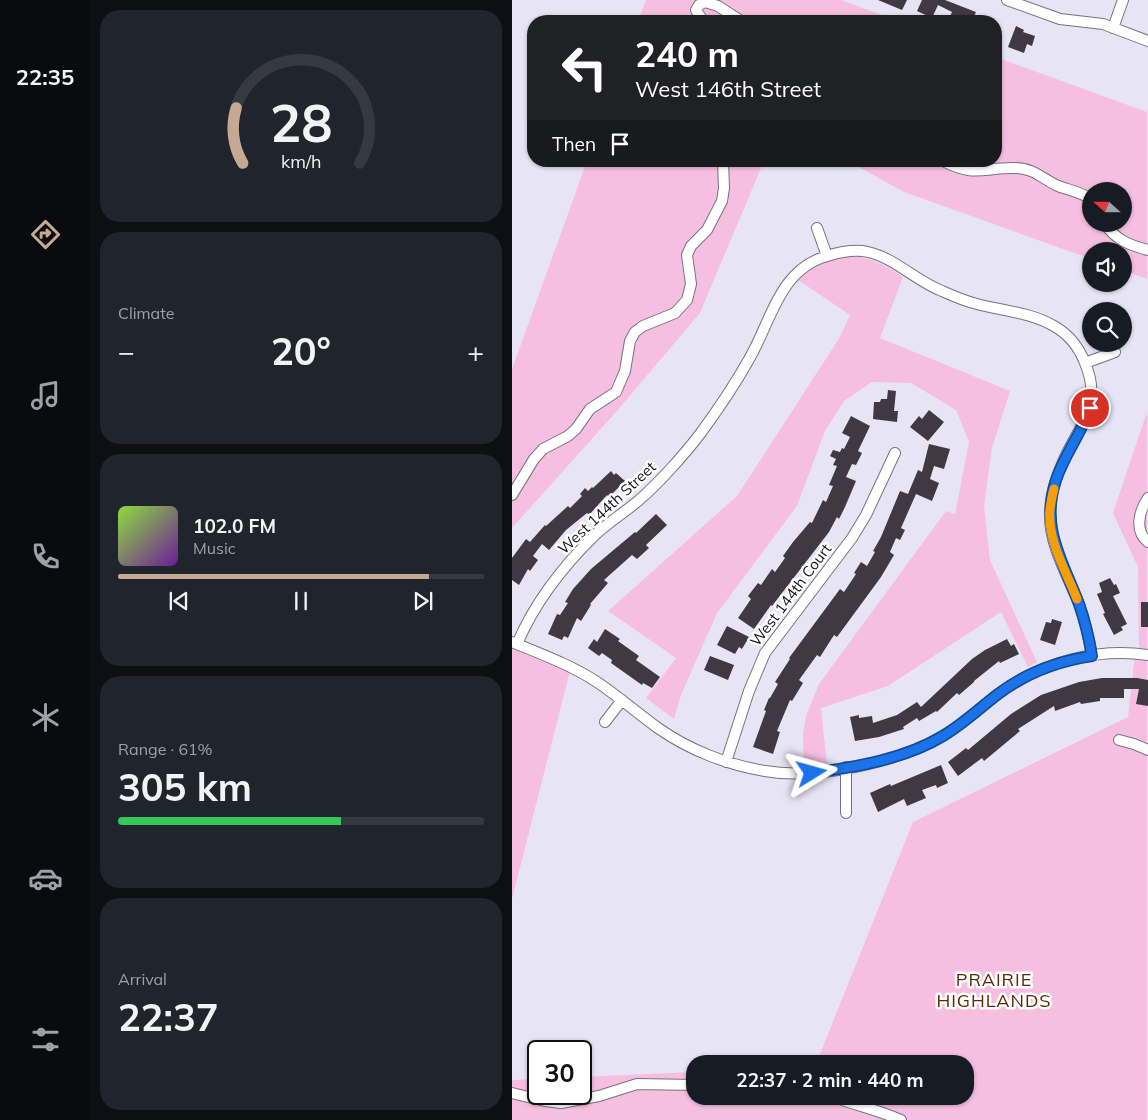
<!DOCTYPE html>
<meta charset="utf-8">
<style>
:root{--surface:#171b24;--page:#20242c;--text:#f1f3f6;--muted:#9ea1a6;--line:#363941;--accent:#c5a993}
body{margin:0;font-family:Mulish,sans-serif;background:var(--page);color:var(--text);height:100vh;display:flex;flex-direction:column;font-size:19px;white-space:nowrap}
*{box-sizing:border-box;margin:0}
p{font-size:16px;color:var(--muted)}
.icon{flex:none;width:28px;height:28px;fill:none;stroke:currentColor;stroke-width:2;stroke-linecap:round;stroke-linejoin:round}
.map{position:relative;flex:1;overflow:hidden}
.panel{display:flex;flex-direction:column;gap:10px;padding:10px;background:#0d0f14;width:422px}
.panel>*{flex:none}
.banner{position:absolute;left:15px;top:15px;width:475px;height:152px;border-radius:20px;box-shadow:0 1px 4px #0004;background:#202124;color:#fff;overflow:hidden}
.needle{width:32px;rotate:291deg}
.tools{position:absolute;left:570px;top:182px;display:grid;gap:10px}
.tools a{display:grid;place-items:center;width:50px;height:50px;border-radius:50%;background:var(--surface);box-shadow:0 1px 4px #0004;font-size:25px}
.speed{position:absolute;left:15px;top:1040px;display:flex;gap:10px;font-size:25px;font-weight:700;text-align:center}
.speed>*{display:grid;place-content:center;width:65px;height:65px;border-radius:50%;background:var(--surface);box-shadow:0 1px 4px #0004;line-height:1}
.speed .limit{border:2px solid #111;border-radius:8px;background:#fff;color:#111}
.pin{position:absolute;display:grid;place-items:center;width:42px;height:42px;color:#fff;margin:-21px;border:2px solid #fff;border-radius:50%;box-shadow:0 1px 5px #0007}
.me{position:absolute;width:55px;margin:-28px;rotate:82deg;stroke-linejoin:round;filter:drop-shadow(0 0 4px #0008)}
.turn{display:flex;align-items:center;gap:18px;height:105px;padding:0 25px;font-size:22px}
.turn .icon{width:65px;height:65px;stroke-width:2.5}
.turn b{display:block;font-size:35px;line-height:42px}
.then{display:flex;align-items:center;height:48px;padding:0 25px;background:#0003;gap:10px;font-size:19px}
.big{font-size:38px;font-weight:700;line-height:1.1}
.panel .tile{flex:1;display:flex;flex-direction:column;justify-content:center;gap:8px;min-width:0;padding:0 18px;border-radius:20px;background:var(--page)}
.panel .dial{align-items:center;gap:0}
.dial svg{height:130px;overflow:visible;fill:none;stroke:var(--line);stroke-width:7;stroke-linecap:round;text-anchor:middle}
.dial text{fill:var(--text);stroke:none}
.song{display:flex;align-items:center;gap:15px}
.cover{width:60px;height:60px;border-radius:8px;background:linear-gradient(135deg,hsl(90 70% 55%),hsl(280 70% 35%))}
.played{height:5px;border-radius:2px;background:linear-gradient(90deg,var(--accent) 85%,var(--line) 85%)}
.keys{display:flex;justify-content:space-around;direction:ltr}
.heat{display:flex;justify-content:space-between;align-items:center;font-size:28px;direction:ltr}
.charge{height:8px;border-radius:4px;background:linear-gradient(90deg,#34c759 61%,var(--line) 0)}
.trip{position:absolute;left:174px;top:1055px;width:288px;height:50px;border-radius:20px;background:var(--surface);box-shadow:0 1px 4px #0004;font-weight:700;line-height:50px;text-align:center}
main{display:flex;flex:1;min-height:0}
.tab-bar{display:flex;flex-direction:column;width:90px;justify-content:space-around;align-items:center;background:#090b0e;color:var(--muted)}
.tab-bar .icon{width:35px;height:35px}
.tab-bar .selected{color:var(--accent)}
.tab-bar b{font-size:22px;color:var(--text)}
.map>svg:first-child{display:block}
</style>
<main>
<nav class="tab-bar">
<b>22:35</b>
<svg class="icon selected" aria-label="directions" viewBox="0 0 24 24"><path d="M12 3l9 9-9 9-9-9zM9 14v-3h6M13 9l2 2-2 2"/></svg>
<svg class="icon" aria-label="music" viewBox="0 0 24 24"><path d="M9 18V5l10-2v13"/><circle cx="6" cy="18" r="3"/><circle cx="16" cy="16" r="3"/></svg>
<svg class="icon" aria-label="phone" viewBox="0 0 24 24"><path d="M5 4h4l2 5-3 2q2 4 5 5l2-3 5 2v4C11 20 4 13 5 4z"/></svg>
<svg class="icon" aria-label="climate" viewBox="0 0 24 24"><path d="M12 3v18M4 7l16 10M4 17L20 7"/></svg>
<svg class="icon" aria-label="car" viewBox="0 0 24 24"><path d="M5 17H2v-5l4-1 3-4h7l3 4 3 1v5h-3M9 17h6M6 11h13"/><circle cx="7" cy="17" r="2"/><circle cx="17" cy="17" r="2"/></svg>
<svg class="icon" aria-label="filters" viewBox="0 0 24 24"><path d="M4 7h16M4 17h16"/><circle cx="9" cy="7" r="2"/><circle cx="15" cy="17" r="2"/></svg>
</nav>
<section class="panel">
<div class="tile dial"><svg viewBox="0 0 100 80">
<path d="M14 69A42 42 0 1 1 86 69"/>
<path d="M14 69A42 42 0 0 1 10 35" stroke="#c5a993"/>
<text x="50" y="56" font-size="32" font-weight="700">28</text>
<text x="50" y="72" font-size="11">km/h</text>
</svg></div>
<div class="tile"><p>Climate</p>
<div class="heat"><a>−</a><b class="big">20°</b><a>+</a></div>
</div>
<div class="tile">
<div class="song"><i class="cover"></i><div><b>102.0 FM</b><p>Music</p></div></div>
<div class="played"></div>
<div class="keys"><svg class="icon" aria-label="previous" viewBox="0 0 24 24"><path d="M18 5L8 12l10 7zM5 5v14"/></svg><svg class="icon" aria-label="pause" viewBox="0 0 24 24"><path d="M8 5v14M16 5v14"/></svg><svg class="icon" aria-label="next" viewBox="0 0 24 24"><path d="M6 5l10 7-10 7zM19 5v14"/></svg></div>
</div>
<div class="tile"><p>Range · 61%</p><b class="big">305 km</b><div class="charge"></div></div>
<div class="tile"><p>Arrival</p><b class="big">22:37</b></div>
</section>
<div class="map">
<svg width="636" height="1120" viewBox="0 0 636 1120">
<rect width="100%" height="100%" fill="#e7e5f5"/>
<!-- green -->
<path fill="#f6bfe1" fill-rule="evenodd" d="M134 0H329L387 21H126Z
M484 57 635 112V279L611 270V251H579V259L392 192 336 161H484ZM579 191H611V224H579Z
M75 161H252L188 313 104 412 0 528V369Z
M343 256C363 260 374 265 391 277L368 338 498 391 480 448 472 506 478 560 525 662 516 667 489 612 376 686 309 708 315 765 292 766 291 733 294 716 307 684 434 511 443 514 457 442 444 410 399 383 360 382 332 401 313 431 285 506 205 613 169 695 162 719 134 698 164 658 96 611 225 496 328 337 338 315 286 280C307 263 316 259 343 256Z
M635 412V1120H0V1080L26 1079V1094H69V1077L182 1072V1096H452V1064H304L401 822 616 717 623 654 627 653 626 567 601 513Z
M0 642 59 667 0 899Z"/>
<!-- building -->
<path fill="#403843" d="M366 0H395L390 10Z
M410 0H433L464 12 460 21 456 19 455 21H436L440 12 426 5 420 18 405 11Z
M504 26 512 30 511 32 523 36 520 46 515 44 512 53 496 47Z
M376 390 384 391 382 411H386L385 422 361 419 362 402H368L369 399H375Z
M417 410 432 422 416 441 398 427 407 416 410 419Z
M339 416 358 426 346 451 350 453 344 465 340 464 334 477 344 481 333 507 327 519 325 517 317 532 260 606 259 605 242 629 226 618 239 599 236 596 246 583 249 585 260 569 263 572 273 558 271 556 281 542 298 522 300 523 311 500 314 502 321 486 317 485 325 466 321 465 324 459 318 456 321 450 328 452 330 448 332 449 338 437 330 433Z
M417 444 438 449 432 469 422 466 418 479 427 483 420 501 404 494 389 528 393 530 388 540 384 538 378 552 382 555 369 577 325 637 322 635 308 657 305 655 287 680 291 683 280 701 278 700 265 731 268 732 261 754 241 747 254 711 252 710 257 698H258L266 684 263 682 278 659 277 658 328 589 332 592 344 574 342 573 349 562 355 566 363 552 361 551 369 537 388 491 396 494 406 470 410 472Z
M99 471 102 475 104 473 113 481 97 497 95 495 77 515 75 513 54 530 37 550 30 544 21 556 26 560 18 571 16 569 7 585 0 580V558L14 539 18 542 33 525 34 526 56 506 58 508 70 496 68 494 73 488 76 491 80 487 81 488Z
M144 514 155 525 134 545 137 548 125 559 120 555 92 580 96 583 78 604 79 605 69 621 65 618 56 638 52 636 50 640 36 634 45 614 48 615 56 603 53 602 61 589 79 569 123 532 124 533Z
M598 578 602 585 604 584 608 593 601 596 615 624 609 627 611 630 602 635 591 614 593 613 585 594 590 592 587 583Z
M629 602H636V627H629Z
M540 619 550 622 543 645 528 640 534 622 539 623Z
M215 626 237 637 230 649 227 647 223 654 205 645Z
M93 629 108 639 106 641 127 656 124 660 148 677 140 688 131 683 130 685 99 663 100 660 90 653 87 656 76 648 82 639 85 642Z
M495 639 499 646 502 644 507 654 488 663 487 661 462 681V682L447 695 445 693 425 712 424 711 407 721 405 718 391 727 392 729 367 737 343 741 338 717 347 715V718L360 716 361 723 385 715 405 702 409 707 460 659 473 650Z
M198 656 222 665 216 680 192 670Z
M590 678H625L636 680V706L624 704 627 689H612V698H588V701L569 704 568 702 543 711 542 706 506 729 508 731 472 761 470 758 446 776 436 762 454 748 456 750 499 714 529 695 567 682Z
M429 765 436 783 425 788 424 785 410 790 414 798 395 806 392 799 366 812 358 793 378 784 379 786Z"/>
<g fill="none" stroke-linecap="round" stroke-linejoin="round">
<!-- minor casing -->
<g stroke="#757381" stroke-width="12">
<path id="minor" d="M495 0 548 19 591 24 636 41
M191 21 184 10 187 5 193 2 206 6 229 21
M601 28 611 0
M431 161C464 178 472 167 504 168 521 168 531 179 546 186 557 190 569 192 579 199
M593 224C604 240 617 245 636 250
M315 256C328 252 343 249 356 252 383 258 404 281 430 291 441 296 453 301 465 304 491 311 518 312 542 326 556 334 567 347 573 363
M0 495 22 459 31 449 56 436 64 429 78 409 104 392 113 371 118 341 123 332 131 326 163 313 175 300 179 284 175 255 179 246 195 230 210 201 212 188 211 161
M636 498C627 511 622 531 636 542
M0 642C29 654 59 665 85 682 106 696 125 713 146 728 177 750 216 765 253 771 304 780 388 762 432 735 455 722 473 702 495 688 535 661 587 648 636 655
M5 644C23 602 51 566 84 534 97 522 113 512 126 501 146 484 172 455 188 434 205 411 222 386 236 361 259 323 266 270 315 256L305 228
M580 656C577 638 573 621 567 604 555 574 536 543 538 510 539 491 546 472 554 455 570 422 590 403 573 363L603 352
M93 722 110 700
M607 740 622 744 636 750
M214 762 237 691 253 653 340 538 354 515 383 453
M334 767V813
M0 1093 33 1101 49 1103 87 1096 125 1084 182 1085
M240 1096 265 1099 277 1096
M319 1096C343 1105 366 1110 389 1120"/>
</g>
<!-- minor -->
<use href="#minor" stroke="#fff" stroke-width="10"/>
</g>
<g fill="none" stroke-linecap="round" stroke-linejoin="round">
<!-- route casing -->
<g stroke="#114b97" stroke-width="12">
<path id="route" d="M300 773C344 767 393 759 431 736 451 724 468 708 486 694 514 673 546 661 580 656 577 638 573 621 567 604 551 561 528 528 544 480 552 455 570 433 578 408"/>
</g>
<!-- route -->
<use href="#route" stroke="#1a73e8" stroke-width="9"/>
<!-- slow -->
<path stroke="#f59e0b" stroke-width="9" d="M542 489C540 496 539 502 538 509 535 540 554 571 565 599"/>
</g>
<g text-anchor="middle" stroke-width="5" stroke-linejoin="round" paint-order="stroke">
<!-- street labels -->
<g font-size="15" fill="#131217" stroke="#fff">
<text transform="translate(95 508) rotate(-43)" y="5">West 144th Street</text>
<text transform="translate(279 595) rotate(-53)" y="5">West 144th Court</text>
</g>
<!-- quarter labels -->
<g font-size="18" letter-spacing="1" fill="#582c06" stroke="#fff">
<text x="482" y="986">PRAIRIE<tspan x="482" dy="21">HIGHLANDS</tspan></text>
</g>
</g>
</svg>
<div class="tools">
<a><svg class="needle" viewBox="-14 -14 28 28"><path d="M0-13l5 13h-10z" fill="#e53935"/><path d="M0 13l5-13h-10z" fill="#9ea1a6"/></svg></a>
<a><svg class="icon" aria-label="sound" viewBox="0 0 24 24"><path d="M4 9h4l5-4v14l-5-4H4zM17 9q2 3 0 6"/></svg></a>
<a><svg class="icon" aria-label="search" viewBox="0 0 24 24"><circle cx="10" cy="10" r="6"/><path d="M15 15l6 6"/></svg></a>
</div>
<div class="speed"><div class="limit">30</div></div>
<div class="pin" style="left:578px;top:408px;background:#d93025"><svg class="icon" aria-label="arrive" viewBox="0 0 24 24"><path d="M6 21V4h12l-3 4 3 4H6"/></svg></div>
<svg class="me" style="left:300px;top:773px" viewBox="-20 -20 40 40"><path d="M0-17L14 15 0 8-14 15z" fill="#1a73e8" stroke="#fff" stroke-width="4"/></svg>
<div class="trip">22:37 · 2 min · 440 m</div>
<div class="banner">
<div class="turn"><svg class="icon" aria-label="left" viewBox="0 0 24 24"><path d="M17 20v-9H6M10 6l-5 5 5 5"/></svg><div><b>240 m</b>West 146th Street</div></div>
<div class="then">Then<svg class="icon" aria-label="arrive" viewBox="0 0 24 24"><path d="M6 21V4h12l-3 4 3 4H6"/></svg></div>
</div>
</div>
</main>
